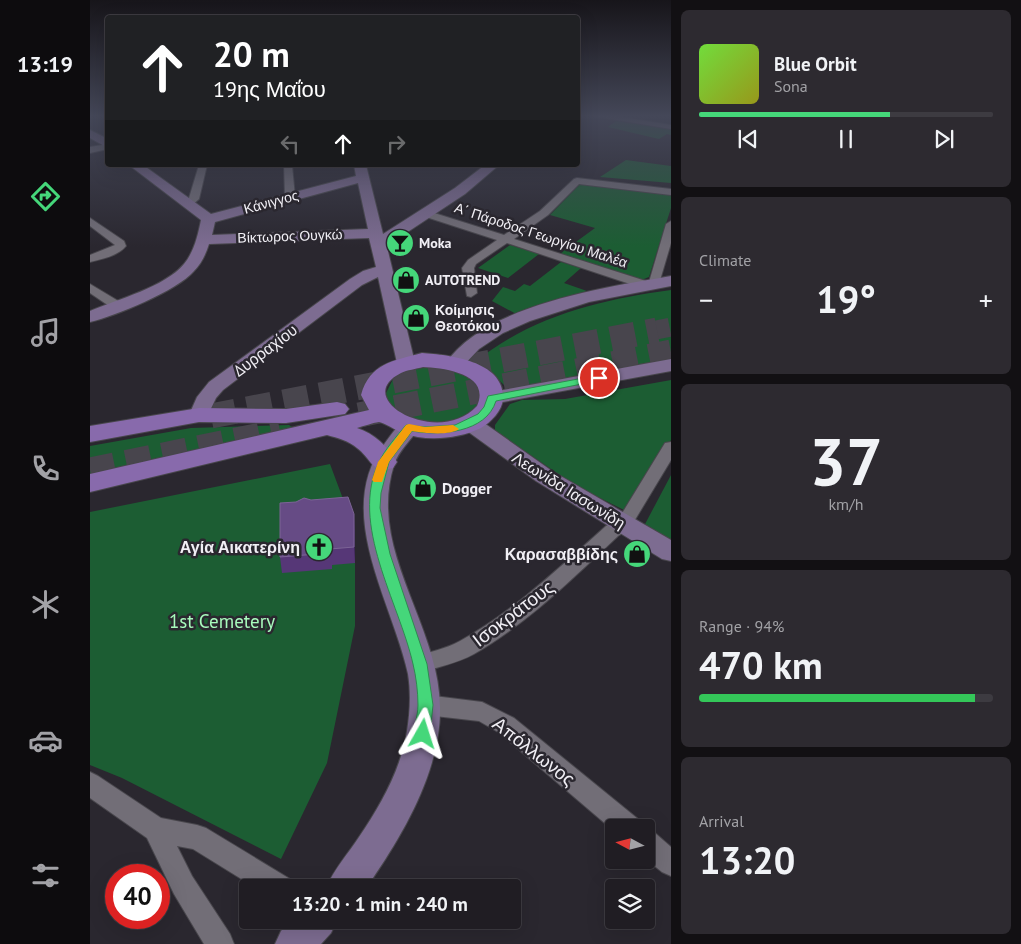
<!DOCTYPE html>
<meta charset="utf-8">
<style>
:root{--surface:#201d23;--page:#2d2a30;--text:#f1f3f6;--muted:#a2a2a6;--line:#3d3b41;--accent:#45d77a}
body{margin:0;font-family:"PT Sans",sans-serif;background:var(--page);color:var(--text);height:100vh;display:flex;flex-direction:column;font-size:19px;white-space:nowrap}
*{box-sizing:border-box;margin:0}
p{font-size:16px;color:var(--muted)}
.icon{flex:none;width:28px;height:28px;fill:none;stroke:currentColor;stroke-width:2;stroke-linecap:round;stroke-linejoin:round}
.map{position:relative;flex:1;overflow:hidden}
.panel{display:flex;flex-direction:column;gap:10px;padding:10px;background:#121013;width:350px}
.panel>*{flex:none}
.banner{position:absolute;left:15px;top:15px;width:475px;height:152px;border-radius:5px;box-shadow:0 5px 20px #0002,0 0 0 1px var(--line);background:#202124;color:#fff;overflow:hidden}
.needle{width:32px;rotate:277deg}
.buttons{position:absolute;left:515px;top:819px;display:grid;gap:10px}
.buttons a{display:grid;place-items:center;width:50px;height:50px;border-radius:5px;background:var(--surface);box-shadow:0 5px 20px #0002,0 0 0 1px var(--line);font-size:25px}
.speed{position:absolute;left:15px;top:864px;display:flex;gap:10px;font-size:25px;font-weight:700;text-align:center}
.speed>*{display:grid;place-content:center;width:65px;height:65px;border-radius:50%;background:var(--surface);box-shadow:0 5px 20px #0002,0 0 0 1px var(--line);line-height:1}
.speed .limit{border:8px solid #d22;background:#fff;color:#111}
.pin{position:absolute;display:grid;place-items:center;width:42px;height:42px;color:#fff;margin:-21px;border:2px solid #fff;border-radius:50%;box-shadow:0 1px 5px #0007}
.me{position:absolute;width:55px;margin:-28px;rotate:6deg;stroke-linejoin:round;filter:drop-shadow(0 0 4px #0008)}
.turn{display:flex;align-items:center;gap:18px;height:105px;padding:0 25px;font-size:22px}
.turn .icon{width:65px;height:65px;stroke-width:2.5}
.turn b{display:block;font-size:35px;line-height:42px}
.lanes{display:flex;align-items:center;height:48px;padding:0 25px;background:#0003;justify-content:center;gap:25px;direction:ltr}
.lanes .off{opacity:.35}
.big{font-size:38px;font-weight:700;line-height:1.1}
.panel .widget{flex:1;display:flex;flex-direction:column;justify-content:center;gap:8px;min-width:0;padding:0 18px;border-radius:8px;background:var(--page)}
.panel .dial{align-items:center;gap:0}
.dial b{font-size:65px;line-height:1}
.song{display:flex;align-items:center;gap:15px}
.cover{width:60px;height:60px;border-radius:8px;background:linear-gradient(135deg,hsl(100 70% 55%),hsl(60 70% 35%))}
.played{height:5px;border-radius:2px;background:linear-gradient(90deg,var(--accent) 65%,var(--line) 65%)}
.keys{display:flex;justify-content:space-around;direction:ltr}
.heat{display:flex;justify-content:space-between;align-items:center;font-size:28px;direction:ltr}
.charge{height:8px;border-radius:4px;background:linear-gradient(90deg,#34c759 94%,var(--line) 0)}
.trip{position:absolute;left:149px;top:879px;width:282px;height:50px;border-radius:5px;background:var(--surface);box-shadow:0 5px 20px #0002,0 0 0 1px var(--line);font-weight:700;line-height:50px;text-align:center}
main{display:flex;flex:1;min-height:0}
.tabs{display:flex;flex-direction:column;width:90px;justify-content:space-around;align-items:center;background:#0d0c0e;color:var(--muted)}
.tabs .icon{width:35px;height:35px}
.tabs .current{color:var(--accent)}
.tabs b{font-size:22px;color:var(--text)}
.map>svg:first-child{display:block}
</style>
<main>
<nav class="tabs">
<b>13:19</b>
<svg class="icon current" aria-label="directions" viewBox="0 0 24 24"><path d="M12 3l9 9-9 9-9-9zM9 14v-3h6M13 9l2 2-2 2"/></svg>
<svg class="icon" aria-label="music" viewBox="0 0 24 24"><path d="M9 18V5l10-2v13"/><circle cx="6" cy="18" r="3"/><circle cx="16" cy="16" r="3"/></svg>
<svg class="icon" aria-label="phone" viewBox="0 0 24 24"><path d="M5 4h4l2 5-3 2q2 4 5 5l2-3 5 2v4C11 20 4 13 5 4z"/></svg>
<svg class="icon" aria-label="climate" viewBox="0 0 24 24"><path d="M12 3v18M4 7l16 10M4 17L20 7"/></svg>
<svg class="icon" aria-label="car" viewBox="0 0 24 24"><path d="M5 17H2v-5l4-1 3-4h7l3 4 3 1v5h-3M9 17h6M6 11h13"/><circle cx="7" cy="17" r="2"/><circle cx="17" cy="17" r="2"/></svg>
<svg class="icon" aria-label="filters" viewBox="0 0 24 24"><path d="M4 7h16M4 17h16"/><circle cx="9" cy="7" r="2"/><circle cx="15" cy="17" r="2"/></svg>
</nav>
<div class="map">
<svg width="581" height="944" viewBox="0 0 581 944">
<rect width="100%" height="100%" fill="#2a272f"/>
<!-- green -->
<path fill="#1c5d33" d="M526 121 581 129V135L577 134 569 139 518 127Z
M536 160 581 166V183L510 177Z
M491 183 581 194V208L559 277 549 281 468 255 505 228 460 215Z
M420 245 449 254 418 278 388 268Z
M471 262 491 268 474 283 497 291 428 315 402 301 413 287 425 291 434 284 440 286Z
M581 290V362L459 384 417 388 403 374 384 363C439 317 512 299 581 290Z
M344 366 378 375 395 394 384 416 347 426 310 415 297 401 296 393 303 379 321 370Z
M581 380V440L536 511 486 486 405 431V425L420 404 432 400 475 399Z
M199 425 202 427 199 429 0 479V446L101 428Z
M240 464 265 531V626L237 763 191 859 32 778 0 765V512Z
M581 475V542L554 526Z"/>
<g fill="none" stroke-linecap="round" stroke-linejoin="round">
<!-- highway-tunnel-far1 -->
<path stroke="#48454d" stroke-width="19" stroke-dasharray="19 9" stroke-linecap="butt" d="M561 331 581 327"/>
<!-- highway-tunnel -->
<path stroke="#48454d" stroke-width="25" stroke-dasharray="25 12" stroke-linecap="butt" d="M269 415 581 352
M121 416 567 330
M0 470 190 431"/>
<!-- street casing -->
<g stroke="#48464c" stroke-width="2">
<path id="street" d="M498 115H519L581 125V129Z
M18 144V149L0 153V147Z
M109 165H117L109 199 102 205H96L94 203 99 198Z
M194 165H202L205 197 200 200 195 197Z
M487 178 581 189V195L489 184 458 215 424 239 559 282 576 224 581 221V243L568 287 552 288 417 243 386 264 384 268 387 293 381 297 377 296 372 268 378 260 407 240 333 216V212H341L414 235 450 211 484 179Z
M0 218 34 241 36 246C28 256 12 259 0 262V255L25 245 0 226Z
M0 284 30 302 32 305 30 308H22L0 293Z
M581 442V460L540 528 528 536C483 578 438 623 384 654 368 663 347 667 330 673L323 670 320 664 323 658C338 652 356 649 370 641 424 611 470 567 516 526L528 520 575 443Z
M336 695 392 702 424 718 548 819 551 828H524V831L408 732 389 721 336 715 328 712 325 705 328 698Z
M0 772 8 776 71 818 107 825 116 828 200 879 204 888H166L103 849 87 846 102 876 140 934 144 944H114L84 894 57 838 0 798Z
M556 830 565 833 581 847V876L572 872 556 859Z"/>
</g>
<!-- secondary casing -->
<g stroke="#48464c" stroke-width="2">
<path id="secondary" d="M0 130 18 139V148L0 138Z
M39 165H53L121 214 266 176 264 165H276L293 234 365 188 395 165H409L375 194 304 241 296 243 325 363 323 367 316 369 309 367 307 363 288 277 272 285 133 390 126 398 116 419 109 421 102 419 99 415 107 397 119 382 260 279 273 271 286 267 279 238 119 244C116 254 111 264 104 271 87 291 25 316 0 322V311C28 299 75 287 94 264 104 252 108 235 111 220ZM268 183 278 229 122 235 125 222Z
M581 276V286L499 302 440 321 413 333 389 349 372 367 365 369 358 367 356 363C395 305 516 287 581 276Z
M581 359V371L402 404 395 402 392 398 395 394 402 392Z
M380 417 387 418 462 471 581 540V561L572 559 446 481 373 428 370 423 373 418Z
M319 420 326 422 330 427C322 439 308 451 304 465 277 550 349 623 350 707 351 769 315 831 281 881L276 888H236C244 869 258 854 269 837 291 805 311 769 317 731 320 713 321 692 318 674 303 603 242 511 295 443 302 434 308 423 319 420Z
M201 920H247L241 933 231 944H185L191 931Z"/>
</g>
<!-- primary casing -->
<g stroke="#48464c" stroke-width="2">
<path id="primary" d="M332 353C360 355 415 361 413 399 412 411 401 422 391 428 368 439 336 442 313 433 307 431 293 422 289 422 282 423 274 426 267 428 285 434 297 446 307 462L303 468C281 474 282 459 267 448 259 441 248 438 237 435L0 492V474L279 410 271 395C280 363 303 361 332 353ZM333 367C355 368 401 374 387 406 349 448 259 399 311 373 317 370 326 369 333 367Z
M247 402 255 404 259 409 255 414 196 423 109 422 0 442V426L109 408 196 409Z"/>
</g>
<!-- street -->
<use href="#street" fill="#726e77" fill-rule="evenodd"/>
<!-- secondary -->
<use href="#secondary" fill="#7d6c91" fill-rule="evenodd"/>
<!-- primary -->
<use href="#primary" fill="#886aac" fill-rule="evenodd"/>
</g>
<!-- wall -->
<path fill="#563777" d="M221 500 265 531V563L242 565V569L192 573 190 557Z"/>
<!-- shaded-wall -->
<path fill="#3d2855" d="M264 514 265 531V563L264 547Z"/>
<!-- building -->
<path fill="#664b85" stroke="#7c6496" d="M258 497 264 514V547L240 549V553L190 557V503L206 502 214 498 221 500Z"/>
<!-- sky -->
<linearGradient id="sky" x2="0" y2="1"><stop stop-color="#17151a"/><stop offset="0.47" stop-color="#444758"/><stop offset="1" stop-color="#444758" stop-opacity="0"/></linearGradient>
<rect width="581" height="247" fill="url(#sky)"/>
<!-- route -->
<path fill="#45d77a" stroke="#2d8c4f" d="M509 375 512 376V380L406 401C396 433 350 436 322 431L299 462 291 493 290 508 300 554 337 664 343 705 340 734 338 739 333 741 327 739C322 729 328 717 328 705 328 692 326 676 323 664 309 602 259 524 289 462 295 449 307 436 316 425L335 427 365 425 388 414 394 407 398 396Z"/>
<!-- slow -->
<path fill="#f59e0b" d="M319 424 335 427 363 425 369 429C360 436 333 433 322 431L299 462 292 482H284L282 480 288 462 316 425Z"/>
<!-- icons -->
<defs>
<g id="bar-disc" transform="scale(1.4375)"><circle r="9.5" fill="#45d77a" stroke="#2a272f"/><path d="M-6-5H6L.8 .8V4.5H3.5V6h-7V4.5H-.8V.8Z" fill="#111"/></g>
<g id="shop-disc" transform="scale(1.4375)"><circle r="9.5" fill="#45d77a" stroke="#2a272f"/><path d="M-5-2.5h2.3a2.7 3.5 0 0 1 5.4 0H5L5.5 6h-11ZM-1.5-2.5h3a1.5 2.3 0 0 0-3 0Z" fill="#111"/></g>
<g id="church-disc" transform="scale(1.4375)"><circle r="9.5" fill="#45d77a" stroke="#2a272f"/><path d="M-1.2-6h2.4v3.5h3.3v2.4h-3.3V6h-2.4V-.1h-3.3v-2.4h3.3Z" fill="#111"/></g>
</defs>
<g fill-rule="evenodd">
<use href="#bar-disc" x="310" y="243"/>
<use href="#shop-disc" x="316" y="280"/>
<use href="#shop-disc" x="326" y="318"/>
<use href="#shop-disc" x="333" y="488"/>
<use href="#church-disc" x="229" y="547"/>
<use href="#shop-disc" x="547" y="554"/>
</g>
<g text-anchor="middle" stroke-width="5" stroke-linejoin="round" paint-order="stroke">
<!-- far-street labels -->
<g font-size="14" fill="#f1eff5" stroke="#2a272f">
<text transform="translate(181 202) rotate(-15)" y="5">Κάνιγγος</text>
<text transform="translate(451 235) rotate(18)" y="5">Α΄ Πάροδος Γεωργίου Μαλέα</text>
<text transform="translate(200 236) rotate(-2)" y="5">Βίκτωρος Ουγκώ</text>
</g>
<!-- far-poi labels -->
<g font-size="14" font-weight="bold" fill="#f1eff5" stroke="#2a272f" text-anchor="start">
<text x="329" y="248">Moka</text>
<text x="335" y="285">AUTOTREND</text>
<text x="345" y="315">Κοίμησις<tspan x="345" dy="16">Θεοτόκου</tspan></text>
</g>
<!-- street labels -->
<g font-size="16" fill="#f1eff5" stroke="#2a272f">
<text transform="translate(175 350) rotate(-37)" y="6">Δυρραχίου</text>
<text transform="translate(479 490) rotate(32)" y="6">Λεωνίδα Ιασωνίδη</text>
</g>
<!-- poi labels -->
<g font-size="16" font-weight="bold" fill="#f1eff5" stroke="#2a272f" text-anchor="end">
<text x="352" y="494" text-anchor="start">Dogger</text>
<text x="210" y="553">Αγία Αικατερίνη</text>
<text x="528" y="560">Καρασαββίδης</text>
</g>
<!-- near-street labels -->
<g font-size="19" fill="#f1eff5" stroke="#2a272f">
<text transform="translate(423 613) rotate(-37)" y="7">Ισοκράτους</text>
<text transform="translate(444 751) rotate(38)" y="7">Απόλλωνος</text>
</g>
<!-- near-park labels -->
<g font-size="19" fill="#a8fbbd" stroke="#2a272f">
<text x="132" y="628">1st Cemetery</text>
</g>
</g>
</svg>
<div class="buttons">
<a><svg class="needle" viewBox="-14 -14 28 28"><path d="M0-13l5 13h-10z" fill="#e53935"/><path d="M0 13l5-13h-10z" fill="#a2a2a6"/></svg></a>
<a><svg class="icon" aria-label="layers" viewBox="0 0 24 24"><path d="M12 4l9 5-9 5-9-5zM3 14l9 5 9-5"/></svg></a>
</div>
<div class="speed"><div class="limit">40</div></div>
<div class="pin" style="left:509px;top:378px;background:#d93025"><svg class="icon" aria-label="arrive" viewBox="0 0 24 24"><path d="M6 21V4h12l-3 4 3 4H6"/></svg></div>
<svg class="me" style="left:333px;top:734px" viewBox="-20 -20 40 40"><path d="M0-17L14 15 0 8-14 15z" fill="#45d77a" stroke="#fff" stroke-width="4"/></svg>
<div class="trip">13:20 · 1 min · 240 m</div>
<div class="banner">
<div class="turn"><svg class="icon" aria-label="ahead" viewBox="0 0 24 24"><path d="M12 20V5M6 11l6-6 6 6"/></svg><div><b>20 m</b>19ης Μαΐου</div></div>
<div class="lanes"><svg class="icon off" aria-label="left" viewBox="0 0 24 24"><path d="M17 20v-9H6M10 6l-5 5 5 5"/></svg><svg class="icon" aria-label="ahead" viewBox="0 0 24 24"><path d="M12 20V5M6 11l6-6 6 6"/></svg><svg class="icon off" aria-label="right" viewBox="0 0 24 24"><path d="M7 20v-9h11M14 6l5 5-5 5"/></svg></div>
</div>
</div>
<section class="panel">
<div class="widget">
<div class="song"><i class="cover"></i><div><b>Blue Orbit</b><p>Sona</p></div></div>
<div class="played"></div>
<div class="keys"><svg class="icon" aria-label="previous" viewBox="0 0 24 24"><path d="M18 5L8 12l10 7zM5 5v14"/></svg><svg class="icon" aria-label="pause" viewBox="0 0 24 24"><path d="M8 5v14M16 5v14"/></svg><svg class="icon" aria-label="next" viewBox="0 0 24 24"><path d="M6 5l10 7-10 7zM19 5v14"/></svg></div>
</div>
<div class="widget"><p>Climate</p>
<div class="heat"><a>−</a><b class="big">19°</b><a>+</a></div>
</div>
<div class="widget dial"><b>37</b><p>km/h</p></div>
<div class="widget"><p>Range · 94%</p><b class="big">470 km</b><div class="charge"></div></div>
<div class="widget"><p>Arrival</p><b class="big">13:20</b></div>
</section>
</main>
